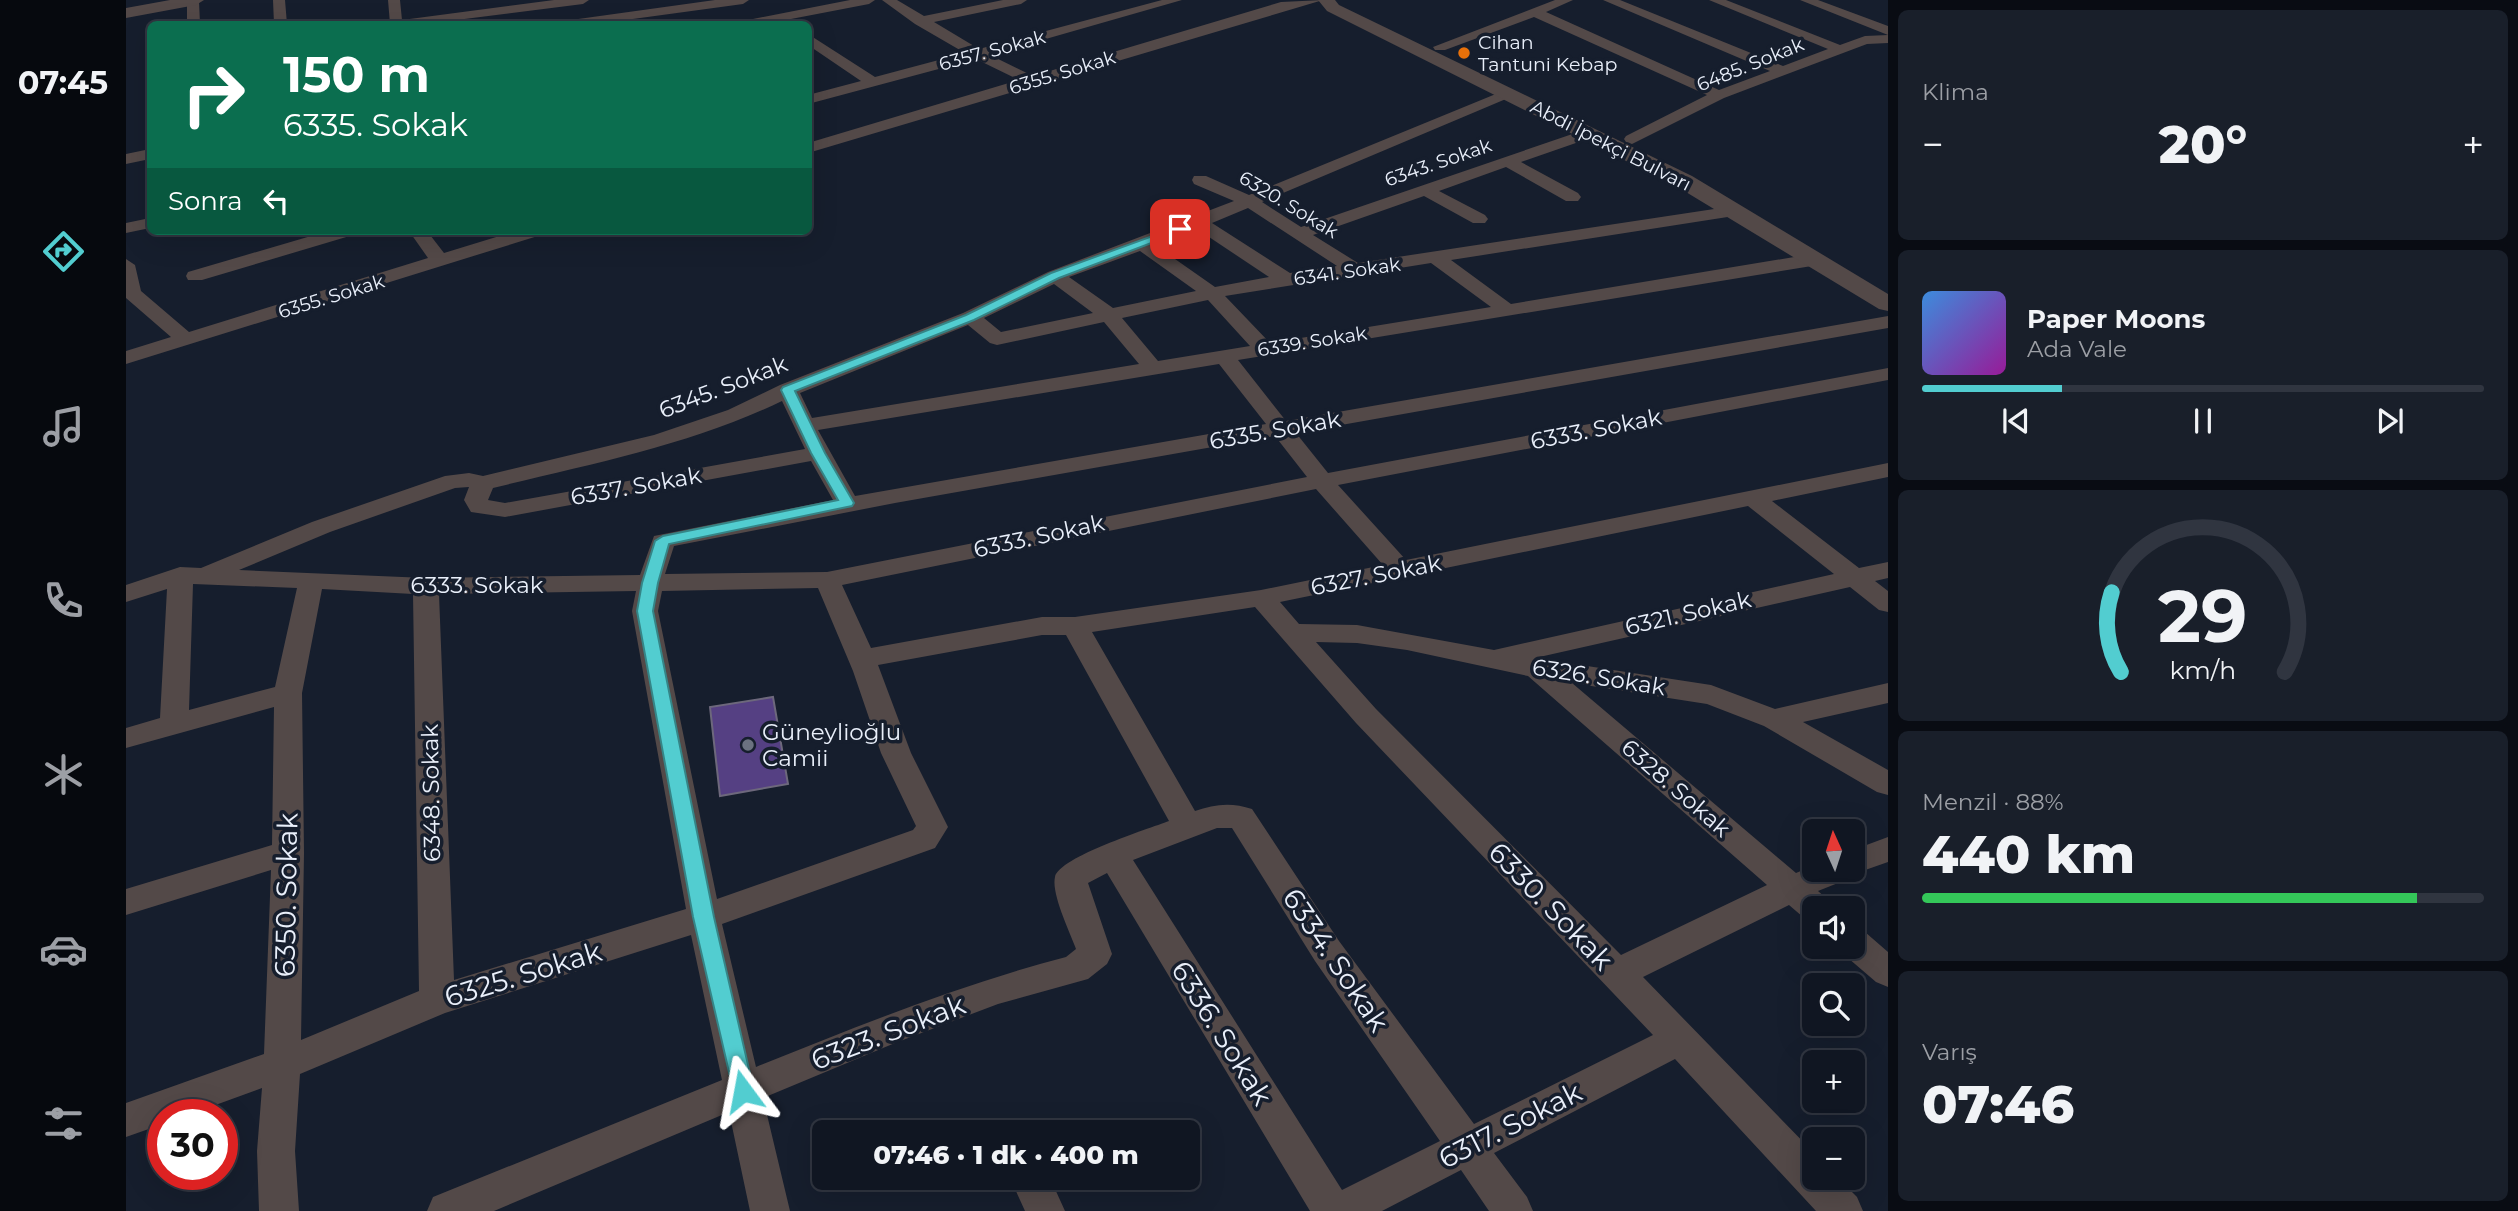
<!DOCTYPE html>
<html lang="tr">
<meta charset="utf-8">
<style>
:root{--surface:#101622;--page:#191f2a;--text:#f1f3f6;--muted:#9c9fa5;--line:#303540;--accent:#52cdd0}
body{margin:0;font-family:Montserrat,sans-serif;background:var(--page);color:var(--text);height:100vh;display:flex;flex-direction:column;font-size:26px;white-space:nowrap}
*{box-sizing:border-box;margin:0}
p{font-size:23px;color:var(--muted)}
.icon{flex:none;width:38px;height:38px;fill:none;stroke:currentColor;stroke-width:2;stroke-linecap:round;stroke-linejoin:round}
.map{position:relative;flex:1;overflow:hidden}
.panel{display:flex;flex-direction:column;gap:10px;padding:10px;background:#090c13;width:630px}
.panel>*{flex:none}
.top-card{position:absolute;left:21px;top:21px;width:665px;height:214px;border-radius:10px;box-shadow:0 7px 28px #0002,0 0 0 2px var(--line);background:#0b6e4f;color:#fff;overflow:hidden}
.needle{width:46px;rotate:357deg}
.fabs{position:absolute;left:1676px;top:819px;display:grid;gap:14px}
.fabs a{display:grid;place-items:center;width:63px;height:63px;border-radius:10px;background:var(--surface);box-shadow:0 7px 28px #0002,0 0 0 2px var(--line);font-size:35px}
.speed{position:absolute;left:21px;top:1099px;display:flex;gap:14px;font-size:35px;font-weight:700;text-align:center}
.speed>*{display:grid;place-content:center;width:91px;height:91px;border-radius:50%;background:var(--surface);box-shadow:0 7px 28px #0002,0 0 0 2px var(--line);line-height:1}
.speed .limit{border:10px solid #d22;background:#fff;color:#111}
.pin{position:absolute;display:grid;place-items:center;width:60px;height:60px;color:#fff;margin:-30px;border-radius:14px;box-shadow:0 4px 10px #0006}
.me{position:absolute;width:77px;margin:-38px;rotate:347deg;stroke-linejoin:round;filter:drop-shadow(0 0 5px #0008)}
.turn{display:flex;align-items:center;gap:24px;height:147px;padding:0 21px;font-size:32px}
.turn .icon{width:91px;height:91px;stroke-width:2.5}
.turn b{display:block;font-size:49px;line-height:60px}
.then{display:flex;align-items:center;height:66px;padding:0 21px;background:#0003;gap:14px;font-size:26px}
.big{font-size:52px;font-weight:800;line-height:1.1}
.panel .tile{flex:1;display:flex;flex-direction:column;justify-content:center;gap:10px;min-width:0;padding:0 24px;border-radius:10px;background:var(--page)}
.panel .dial{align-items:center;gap:0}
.dial svg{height:182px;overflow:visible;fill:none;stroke:var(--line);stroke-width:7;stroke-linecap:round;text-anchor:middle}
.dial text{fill:var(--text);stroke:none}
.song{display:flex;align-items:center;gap:21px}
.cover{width:84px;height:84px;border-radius:10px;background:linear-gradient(135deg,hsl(210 70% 55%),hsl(300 70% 35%))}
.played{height:7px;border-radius:4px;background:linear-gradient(90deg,var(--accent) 25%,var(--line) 25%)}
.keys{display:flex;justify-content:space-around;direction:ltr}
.heat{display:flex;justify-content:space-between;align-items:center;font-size:38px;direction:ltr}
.charge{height:10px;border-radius:5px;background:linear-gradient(90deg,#34c759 88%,var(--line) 0)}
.trip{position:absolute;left:686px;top:1120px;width:388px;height:70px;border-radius:10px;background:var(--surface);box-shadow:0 7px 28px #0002,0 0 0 2px var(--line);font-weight:800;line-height:70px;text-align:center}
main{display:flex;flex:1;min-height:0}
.tab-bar{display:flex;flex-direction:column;width:126px;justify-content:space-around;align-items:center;background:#06090e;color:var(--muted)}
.tab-bar .icon{width:49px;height:49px}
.tab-bar .active{color:var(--accent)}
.tab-bar b{font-size:32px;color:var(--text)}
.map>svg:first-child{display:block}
</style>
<main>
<nav class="tab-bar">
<b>07:45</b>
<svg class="icon active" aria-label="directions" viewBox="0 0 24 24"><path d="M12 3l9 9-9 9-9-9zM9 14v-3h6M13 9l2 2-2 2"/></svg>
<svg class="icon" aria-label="music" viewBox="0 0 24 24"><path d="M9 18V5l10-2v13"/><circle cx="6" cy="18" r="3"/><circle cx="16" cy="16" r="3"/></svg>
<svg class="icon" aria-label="phone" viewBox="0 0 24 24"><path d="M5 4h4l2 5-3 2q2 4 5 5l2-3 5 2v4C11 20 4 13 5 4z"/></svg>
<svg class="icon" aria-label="climate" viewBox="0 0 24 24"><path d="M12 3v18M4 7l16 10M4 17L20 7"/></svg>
<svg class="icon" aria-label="car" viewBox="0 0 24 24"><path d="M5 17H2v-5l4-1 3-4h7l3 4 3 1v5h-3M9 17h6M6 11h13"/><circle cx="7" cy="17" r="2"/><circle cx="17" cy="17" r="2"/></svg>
<svg class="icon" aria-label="filters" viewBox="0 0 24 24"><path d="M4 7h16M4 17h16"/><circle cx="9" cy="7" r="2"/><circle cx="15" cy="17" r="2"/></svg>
</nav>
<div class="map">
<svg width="1762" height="1211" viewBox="0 0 1762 1211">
<rect width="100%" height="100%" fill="#161e2d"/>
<!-- building -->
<path fill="#554083" stroke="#6d687c" stroke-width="2" d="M647 697 662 784 594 796 584 707Z"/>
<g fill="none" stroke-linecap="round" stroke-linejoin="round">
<!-- minor -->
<path fill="#534948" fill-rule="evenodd" d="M61 0 73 1 74 24H61Z
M147 0H159L161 24H148Z
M262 0H274L276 20 428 0H463L457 4 299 24H264Z
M589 0H623L617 4 470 24H438L445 20Z
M724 0H749L743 4 639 24H615L622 20Z
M756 0H771L798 16 877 0H901L895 4 808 22 853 49 1036 0H1056L864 55 907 76 1155 2 1197 0 682 153V143L893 80 850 59 682 104V95L735 81 682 45V34L749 77 839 53 789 24Z
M1429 0H1447L1420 12 1593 90 1644 71 1477 0H1494L1657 66 1702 49 1583 0H1600L1714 45 1739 36 1762 35 1674 0H1692L1762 26V43L1741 44 1598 98 1506 144 1500 142 1498 139 1500 136 1581 95 1408 17 1319 50H1309L1307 47Z
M1382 89 1387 90 1389 93 1387 96 1136 202 1175 227 1464 128 1472 133 1470 136 1395 162 1452 193 1455 197 1452 201H1440L1380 167 1313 191 1359 215 1362 219 1359 223H1347L1298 196 1187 235 1232 263 1608 206 1617 211 1608 216 1325 260 1385 304 1692 253 1701 259 1692 265 1112 360 1160 421 1762 316V328L1170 433 1202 473 1762 368V380L1212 485 1280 560 1762 463V477L1646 501 1733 568 1762 562V578L1749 581 1762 591V612L1753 610 1724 587 1409 658 1585 685 1649 709 1762 683V703L1677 722 1762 770V795L1751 792 1638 726 1581 704 1446 683 1670 873 1689 865V870H1727V850L1762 837V862L1725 875 1722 879 1692 891 1701 899 1706 908H1689V921L1677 917 1663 905 1517 977 1689 1154V1178H1712L1731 1197 1737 1211H1690L1549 1059 1368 1153 1401 1197 1407 1211H1363L1335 1170 1256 1211H1184L981 873 962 883 986 954 981 964 962 979 872 1004 769 1043 637 1098 664 1211H624L603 1112 368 1211H301L307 1197 596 1080 565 935 319 1013 174 1074 169 1151 173 1211H133L131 1151 136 1088 62 1115H37V1124L0 1137V1103L138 1054 145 870 0 915V889L146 845 148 707 0 748V728L34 718 41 589 0 602V585L54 567 75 568 186 522 319 476 343 473 357 476 528 435 602 410 654 385 837 313 922 272 1108 201 1068 184 1066 180 1068 176H1080L1123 195ZM1122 208 1211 266 1164 273 1086 223ZM1071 229 1143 277 1089 287 1029 245ZM1014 251 1070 291 987 308 943 277ZM1305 263 1365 307 1144 343 1099 296ZM928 284 967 313 875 332 858 318ZM1082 300 1124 346 1032 361 996 318ZM978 322 1013 364 686 418 674 393 842 325 864 343 871 345ZM1093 364 1140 424 729 496 692 430ZM656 401 679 449 379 503 362 500 367 488C465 464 565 445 656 401ZM1149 436 1181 477 701 572 539 574 548 546 769 503ZM685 461 707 500 528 536 514 575 300 578 113 570 204 532 329 488 343 487 338 500 345 512 379 517ZM1190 489 1257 565 1135 590 949 617H916L745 648 716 585ZM1622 506 1708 574 1368 650 1231 625 1173 624 1154 602ZM67 584 171 588 149 687 63 710ZM692 588 727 671 755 753 790 826 787 830 591 899 532 611 536 591ZM196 589 287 594 293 991 175 1040 178 853 176 693ZM510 591 506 611 560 909 328 980 313 594ZM1129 607 1230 723 1527 1035 1348 1124 1213 941 1126 809C1106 802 1088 804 1069 811L966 632ZM916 635H940L1043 821C1022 829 933 857 929 877 925 894 944 932 950 949L940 957C833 985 732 1026 630 1067L596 924 809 848 822 827 785 753 752 665ZM1190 642 1231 643 1281 650 1402 676 1641 885 1495 955 1250 709ZM1091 828H1106L1189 961 1314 1141 1216 1190 1007 860Z
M24 149V159L0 164V154Z
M24 218V228L0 233V223Z
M202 231H230L227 235 76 280H62L60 276 62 272Z
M283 231H301L318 253 390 231H418L415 235 0 364V351L45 337 0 298V259L9 265 15 291 63 332 302 258Z
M1727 928 1739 932 1762 952V987L1750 982 1715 952 1712 947H1727Z
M884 1178H924L939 1211H899Z"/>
<!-- tertiary -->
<path fill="#534948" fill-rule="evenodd" d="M44 0H78L70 5 0 18V8Z
M1192 0H1209L1213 5 1566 176 1762 294V311L1753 309 1550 186 1201 11Z"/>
</g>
<!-- route -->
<path fill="#52cdd0" stroke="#358587" stroke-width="2" d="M1054 226 1057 227V231L933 278 848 320 669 391 699 453 728 503 726 506 543 544 532 583 527 611 588 917 628 1091 624 1098 617 1101 609 1098 567 917 511 611 516 583 529 541 537 536 712 500 685 453 655 390 657 387 840 315 925 273Z"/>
<!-- markers -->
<circle fill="#e8710a" stroke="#161e2d" stroke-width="2.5" cx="1338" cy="53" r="7"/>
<circle fill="#6b7280" stroke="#161e2d" stroke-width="2.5" cx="622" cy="745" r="7"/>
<g text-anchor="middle" stroke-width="7" stroke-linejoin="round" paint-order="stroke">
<!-- far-poi labels -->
<g font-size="19" fill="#e9effa" stroke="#161e2d" text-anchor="start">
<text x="1352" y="49">Cihan<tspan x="1352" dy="22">Tantuni Kebap</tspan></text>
</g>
<!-- far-street labels -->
<g font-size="19" fill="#e9effa" stroke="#161e2d">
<text transform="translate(866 50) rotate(-15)" y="7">6357. Sokak</text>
<text transform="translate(1624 64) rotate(-22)" y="7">6485. Sokak</text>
<text transform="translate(936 72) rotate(-17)" y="7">6355. Sokak</text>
<text transform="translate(1485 145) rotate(27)" y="7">Abdi İpekçi Bulvarı</text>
<text transform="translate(1312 162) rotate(-19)" y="7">6343. Sokak</text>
<text transform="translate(1163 204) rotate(31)" y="7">6320. Sokak</text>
<text transform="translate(1221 271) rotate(-8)" y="7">6341. Sokak</text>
<text transform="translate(205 296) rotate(-17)" y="7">6355. Sokak</text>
<text transform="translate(1186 341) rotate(-9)" y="7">6339. Sokak</text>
</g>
<!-- street labels -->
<g font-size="23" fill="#e9effa" stroke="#161e2d">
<text transform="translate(597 387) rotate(-21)" y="8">6345. Sokak</text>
<text transform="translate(1470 429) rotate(-11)" y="8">6333. Sokak</text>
<text transform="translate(1149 430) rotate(-10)" y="8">6335. Sokak</text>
<text transform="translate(510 486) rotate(-10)" y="8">6337. Sokak</text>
<text transform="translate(913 536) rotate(-12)" y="8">6333. Sokak</text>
<text transform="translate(1250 575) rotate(-11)" y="8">6327. Sokak</text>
<text x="351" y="593">6333. Sokak</text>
<text transform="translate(1562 613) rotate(-13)" y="8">6321. Sokak</text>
<text transform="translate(1473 677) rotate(9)" y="8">6326. Sokak</text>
<text transform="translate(1550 788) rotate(41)" y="8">6328. Sokak</text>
<text transform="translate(305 793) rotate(-91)" y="8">6348. Sokak</text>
</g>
<!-- poi labels -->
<g font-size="23" fill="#e9effa" stroke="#161e2d" text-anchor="start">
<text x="636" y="740">Güneylioğlu<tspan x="636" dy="26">Camii</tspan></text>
</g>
<!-- near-street labels -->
<g font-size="28" fill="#e9effa" stroke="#161e2d">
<text transform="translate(160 895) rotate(-89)" y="10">6350. Sokak</text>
<text transform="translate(1425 906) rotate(46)" y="10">6330. Sokak</text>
<text transform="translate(1210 960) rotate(56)" y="10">6334. Sokak</text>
<text transform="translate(397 974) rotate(-17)" y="10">6325. Sokak</text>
<text transform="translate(762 1032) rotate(-21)" y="10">6323. Sokak</text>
<text transform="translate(1096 1033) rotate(58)" y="10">6336. Sokak</text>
<text transform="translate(1384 1125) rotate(-27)" y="10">6317. Sokak</text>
</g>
</g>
</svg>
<div class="fabs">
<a><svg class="needle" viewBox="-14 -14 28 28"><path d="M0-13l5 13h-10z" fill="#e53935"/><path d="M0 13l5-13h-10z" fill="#9c9fa5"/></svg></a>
<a><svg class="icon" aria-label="sound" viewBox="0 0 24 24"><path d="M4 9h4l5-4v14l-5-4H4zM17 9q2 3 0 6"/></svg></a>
<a><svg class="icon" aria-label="search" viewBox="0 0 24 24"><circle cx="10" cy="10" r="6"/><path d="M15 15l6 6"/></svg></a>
<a>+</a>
<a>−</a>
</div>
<div class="speed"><div class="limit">30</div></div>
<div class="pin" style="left:1054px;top:229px;background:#d93025"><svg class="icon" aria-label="arrive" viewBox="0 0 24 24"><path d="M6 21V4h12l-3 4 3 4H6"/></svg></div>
<svg class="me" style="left:617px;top:1091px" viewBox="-20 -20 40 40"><path d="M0-17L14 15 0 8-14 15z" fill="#52cdd0" stroke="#fff" stroke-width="4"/></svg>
<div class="trip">07:46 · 1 dk · 400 m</div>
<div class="top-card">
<div class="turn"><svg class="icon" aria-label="right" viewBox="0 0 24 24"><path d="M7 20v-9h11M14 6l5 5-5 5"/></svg><div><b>150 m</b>6335. Sokak</div></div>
<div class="then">Sonra<svg class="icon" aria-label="left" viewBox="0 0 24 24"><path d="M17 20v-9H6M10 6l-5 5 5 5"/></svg></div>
</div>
</div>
<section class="panel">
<div class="tile"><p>Klima</p>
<div class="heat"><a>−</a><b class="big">20°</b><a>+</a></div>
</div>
<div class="tile">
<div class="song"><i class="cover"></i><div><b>Paper Moons</b><p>Ada Vale</p></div></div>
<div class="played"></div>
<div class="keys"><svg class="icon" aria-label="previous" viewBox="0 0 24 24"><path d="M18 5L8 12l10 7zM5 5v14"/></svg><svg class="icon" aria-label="pause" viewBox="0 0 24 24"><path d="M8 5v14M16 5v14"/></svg><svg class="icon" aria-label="next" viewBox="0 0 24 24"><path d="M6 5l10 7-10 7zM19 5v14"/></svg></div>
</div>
<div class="tile dial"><svg viewBox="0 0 100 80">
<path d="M14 69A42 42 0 1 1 86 69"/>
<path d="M14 69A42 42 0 0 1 10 34" stroke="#52cdd0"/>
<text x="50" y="56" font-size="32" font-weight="700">29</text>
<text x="50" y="72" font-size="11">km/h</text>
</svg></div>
<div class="tile"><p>Menzil · 88%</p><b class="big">440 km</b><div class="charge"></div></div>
<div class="tile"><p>Varış</p><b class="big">07:46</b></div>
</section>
</main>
